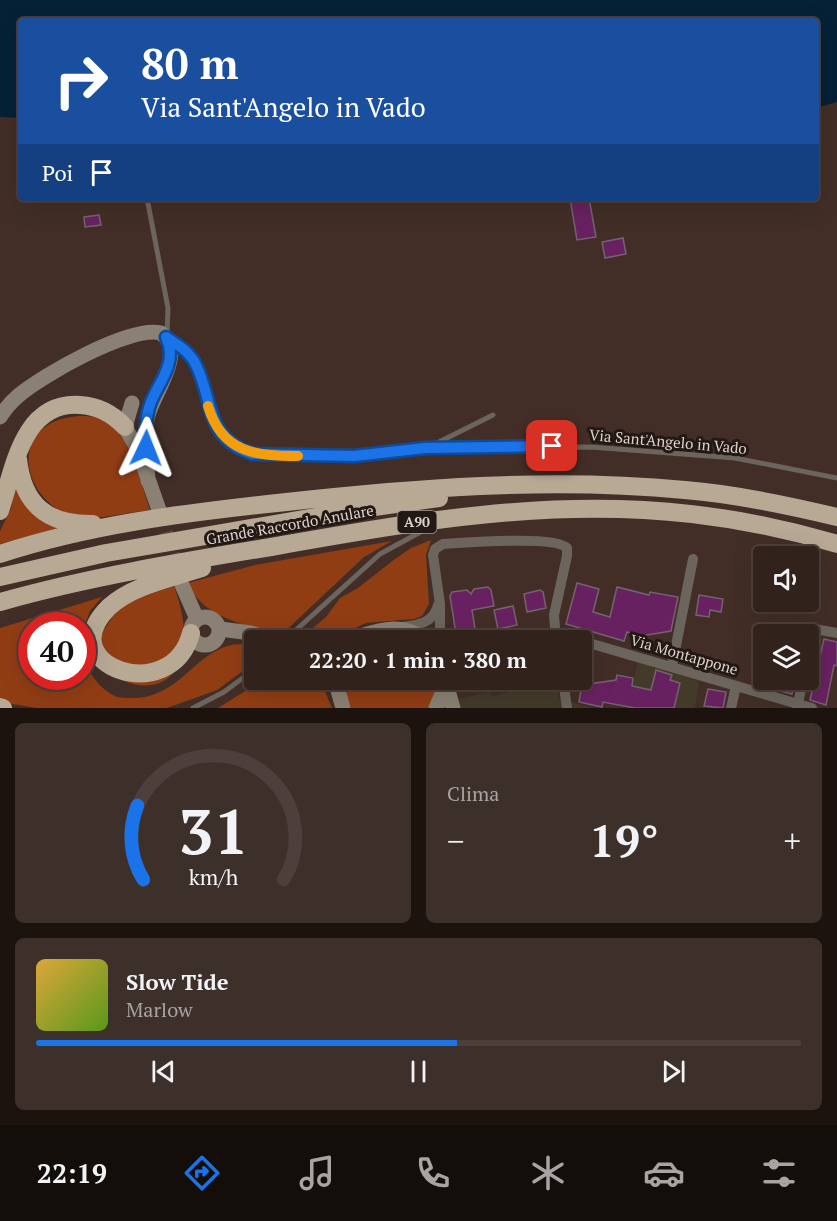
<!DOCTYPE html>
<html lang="it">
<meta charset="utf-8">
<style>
:root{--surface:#32221c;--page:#3d2f29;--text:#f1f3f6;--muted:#a8a4a3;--line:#4d3f3b;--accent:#1a73e8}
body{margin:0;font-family:"PT Serif",serif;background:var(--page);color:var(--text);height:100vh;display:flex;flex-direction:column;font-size:22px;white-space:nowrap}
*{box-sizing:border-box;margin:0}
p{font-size:20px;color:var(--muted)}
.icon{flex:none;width:33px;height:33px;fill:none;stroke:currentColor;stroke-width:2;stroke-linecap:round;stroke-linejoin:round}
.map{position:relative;height:708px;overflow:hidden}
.details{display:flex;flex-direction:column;gap:15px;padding:15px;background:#1c130f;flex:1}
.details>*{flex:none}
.banner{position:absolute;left:18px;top:18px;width:801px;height:183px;border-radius:6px;box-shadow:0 6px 24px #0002,0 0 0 2px var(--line);background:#1a4fa0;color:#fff;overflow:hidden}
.tools{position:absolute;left:753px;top:546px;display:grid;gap:12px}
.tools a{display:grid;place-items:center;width:66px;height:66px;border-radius:6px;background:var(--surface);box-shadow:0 6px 24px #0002,0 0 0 2px var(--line);font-size:30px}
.speed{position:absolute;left:18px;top:612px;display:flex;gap:12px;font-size:30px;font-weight:700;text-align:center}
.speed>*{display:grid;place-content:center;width:78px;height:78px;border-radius:50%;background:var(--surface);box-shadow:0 6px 24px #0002,0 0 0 2px var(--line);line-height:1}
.speed .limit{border:9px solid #d22;background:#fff;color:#111}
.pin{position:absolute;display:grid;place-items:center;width:51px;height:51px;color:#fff;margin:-26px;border-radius:12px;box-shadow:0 3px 9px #0006}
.me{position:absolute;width:66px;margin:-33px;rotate:2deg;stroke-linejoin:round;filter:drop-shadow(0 0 4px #0008)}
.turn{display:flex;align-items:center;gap:21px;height:126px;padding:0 24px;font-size:27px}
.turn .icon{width:78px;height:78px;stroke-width:2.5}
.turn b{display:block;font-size:42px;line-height:51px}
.then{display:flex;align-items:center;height:57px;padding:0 24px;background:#0003;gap:12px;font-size:22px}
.big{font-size:45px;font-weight:800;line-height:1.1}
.details .card{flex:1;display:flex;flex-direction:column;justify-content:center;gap:9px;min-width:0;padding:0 21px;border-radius:9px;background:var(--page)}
.details .dial{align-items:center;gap:0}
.dial svg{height:156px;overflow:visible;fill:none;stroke:var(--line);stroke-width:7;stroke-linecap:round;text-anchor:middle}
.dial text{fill:var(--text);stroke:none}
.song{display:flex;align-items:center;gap:18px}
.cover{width:72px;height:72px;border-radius:9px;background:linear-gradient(135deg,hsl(40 70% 55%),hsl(90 70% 35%))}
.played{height:6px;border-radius:3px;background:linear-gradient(90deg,var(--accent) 55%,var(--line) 55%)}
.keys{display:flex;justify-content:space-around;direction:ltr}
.heat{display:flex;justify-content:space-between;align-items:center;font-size:33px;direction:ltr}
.details .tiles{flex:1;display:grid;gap:15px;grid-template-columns:1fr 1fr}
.card:last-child{grid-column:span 2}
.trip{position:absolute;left:244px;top:630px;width:348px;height:60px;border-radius:6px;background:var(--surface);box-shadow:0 6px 24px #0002,0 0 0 2px var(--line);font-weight:800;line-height:60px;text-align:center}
.tab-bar{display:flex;height:96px;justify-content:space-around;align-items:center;background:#140e0b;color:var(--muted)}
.tab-bar .icon{width:42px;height:42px}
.tab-bar .current{color:var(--accent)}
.tab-bar b{font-size:27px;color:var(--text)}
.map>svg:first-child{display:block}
</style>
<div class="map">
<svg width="837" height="708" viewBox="0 0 837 708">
<rect width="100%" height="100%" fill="#422e26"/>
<!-- industrial -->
<path fill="#433a29" d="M638 662 699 681 695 707 697 708H628Z
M556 682 559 699 592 708H460L459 699 491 692 492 696Z"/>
<!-- green -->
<path fill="#913d14" d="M79 416C86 416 95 416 102 420 133 434 140 482 150 510 131 512 92 521 76 517 36 508 8 452 48 425 57 419 68 417 79 416Z
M17 481 63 527 0 544V531L11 509Z
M431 540 426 555 429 604 422 616 414 619 366 623 330 640 300 639 326 617 340 598 358 588 395 559 411 548Z
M392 541 364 557 280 636C246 624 203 619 188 583L255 565Z
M174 586C180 604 185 621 184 640 182 688 143 697 108 672L101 634 119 608 147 594Z
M102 597 90 611 83 630 82 626H32V676H82L83 656C89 674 99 689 117 697 188 708 193 634 255 645V662L217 690 167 708H37L0 702V628Z
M263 680H320L332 708H218Z
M342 680H437L436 690 428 708H351L346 699Z"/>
<!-- water -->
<path fill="#052136" d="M0 0H837V102L816 108V21H21V118L0 117Z"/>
<!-- building -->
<path fill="#682160" stroke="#756271" stroke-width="1.5" d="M570 198H589L596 237 577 240Z
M99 215 101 225 85 227 84 217Z
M623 238 626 254 605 258 602 242Z
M577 583 599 589 593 612 610 617 617 587 649 595 650 592 678 597 671 631 641 636 627 632 624 641 566 624Z
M488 587 491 590 494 606 472 610 476 635 495 631 497 640H457L450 596 452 592 467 590 471 594 474 589Z
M540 590 543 592 546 608 527 612 524 594Z
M699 595 723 599 721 612 710 610 709 617 696 615Z
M774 602H804L802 611 774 604Z
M513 606 517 625 498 629 494 610Z
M824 639 837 642V666L834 665 826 705 810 700Z
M656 670 672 675 670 680 680 683 674 708H635L603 702 602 707 579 702 582 685 616 680 617 675 633 678 632 686 651 690Z
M464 680H494V683L466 689Z
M778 680H795L792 694 776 690Z
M708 689 726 692 723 708 704 706Z"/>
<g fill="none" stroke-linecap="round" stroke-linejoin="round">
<!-- secondary-tunnel -->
<path stroke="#5a473f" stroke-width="15" stroke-dasharray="15 8" stroke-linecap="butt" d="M159 510 178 574"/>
<!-- lane -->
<path stroke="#6b655d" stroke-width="5" d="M147 198 168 308 167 334
M172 341 187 352 197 366 209 410 220 431 235 444 253 454 354 456 425 448 591 447 735 458 837 478
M427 448 493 415
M285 640 380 554 426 529
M193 708 224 692 255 669"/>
<!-- street -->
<path stroke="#6b655d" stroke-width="10" d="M402 627C418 625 434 623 438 605
M554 633 582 640
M440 640V604L433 555 435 549 443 544C463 543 556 535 567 548V556L554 615 556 640
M582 641 812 708
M808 656 815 629 837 633
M672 666 693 559
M563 680 567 708
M731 708 736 686
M797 708 803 680"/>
<!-- secondary -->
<path stroke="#8a8174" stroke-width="15" d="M132 403 125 427 138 450 159 510
M0 417C5 409 11 402 18 396 43 375 130 325 161 333 188 352 151 396 147 419 143 439 147 460 148 481
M182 585 197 619
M191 631a14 14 0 1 1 28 0a14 14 0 1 1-28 0Z
M220 629 251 633 272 640
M347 640C373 633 400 619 425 640
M335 680 343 708
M445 680 453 708
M436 708 442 694V680"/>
<!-- highway -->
<path stroke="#b8a995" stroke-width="18" d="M18 459C23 505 47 525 93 524
M0 511C14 469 22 401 80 405 98 406 113 414 125 427
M0 554C88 525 184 513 277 503 412 488 549 477 685 490 736 494 787 505 837 517
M0 577 106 553 374 507 439 498
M0 602C89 577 180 562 271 547 473 511 636 484 837 544
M191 633C172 708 49 666 109 607 133 585 172 578 202 568
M0 707 3 708"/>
</g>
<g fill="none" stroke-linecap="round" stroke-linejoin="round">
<!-- route casing -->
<g stroke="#114b97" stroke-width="15">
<path id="route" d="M146 448C145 432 145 417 151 402 160 380 178 362 166 337 178 345 190 352 196 365 214 401 204 438 253 454L354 456 425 448 552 446"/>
</g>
<!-- route -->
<use href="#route" stroke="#1a73e8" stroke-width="10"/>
<!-- slow -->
<path stroke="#f59e0b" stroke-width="10" d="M208 406C222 453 256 456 298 456"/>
</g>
<g text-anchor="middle" stroke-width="6" stroke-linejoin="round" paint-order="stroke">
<!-- shield labels -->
<rect fill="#221915" stroke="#a69a96" stroke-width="1.5" x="397.5" y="511" width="39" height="22" rx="4.5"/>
<g font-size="14" font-weight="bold" fill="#dfd2cd">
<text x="417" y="527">A90</text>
</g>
<!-- street labels -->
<g font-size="15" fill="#dfd2cd" stroke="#221915">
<text transform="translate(668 442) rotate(5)" y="5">Via Sant'Angelo in Vado</text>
<text transform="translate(290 525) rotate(-10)" y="5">Grande Raccordo Anulare</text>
<text transform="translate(684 655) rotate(16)" y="5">Via Montappone</text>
</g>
</g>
</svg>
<div class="tools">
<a><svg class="icon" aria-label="sound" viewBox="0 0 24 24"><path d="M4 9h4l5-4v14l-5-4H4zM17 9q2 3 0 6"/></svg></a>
<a><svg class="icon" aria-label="layers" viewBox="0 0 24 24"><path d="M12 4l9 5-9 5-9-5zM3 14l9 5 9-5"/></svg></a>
</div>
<div class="speed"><div class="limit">40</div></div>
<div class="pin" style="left:552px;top:446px;background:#d93025"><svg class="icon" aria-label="arrive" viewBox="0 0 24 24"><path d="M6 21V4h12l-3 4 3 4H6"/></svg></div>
<svg class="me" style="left:146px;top:448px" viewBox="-20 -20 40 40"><path d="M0-17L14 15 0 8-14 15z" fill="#1a73e8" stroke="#fff" stroke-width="4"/></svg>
<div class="trip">22:20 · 1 min · 380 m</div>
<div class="banner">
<div class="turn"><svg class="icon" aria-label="right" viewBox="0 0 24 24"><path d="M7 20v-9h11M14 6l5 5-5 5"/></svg><div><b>80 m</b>Via Sant'Angelo in Vado</div></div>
<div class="then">Poi<svg class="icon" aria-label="arrive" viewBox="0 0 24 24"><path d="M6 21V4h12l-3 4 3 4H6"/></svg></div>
</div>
</div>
<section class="details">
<div class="tiles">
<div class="card dial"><svg viewBox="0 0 100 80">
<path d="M14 69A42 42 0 1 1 86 69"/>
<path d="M14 69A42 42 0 0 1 11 31" stroke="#1a73e8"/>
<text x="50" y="56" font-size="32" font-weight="700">31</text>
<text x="50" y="72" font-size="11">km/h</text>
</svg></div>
<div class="card"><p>Clima</p>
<div class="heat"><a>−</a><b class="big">19°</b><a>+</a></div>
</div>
<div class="card">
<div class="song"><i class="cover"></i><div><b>Slow Tide</b><p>Marlow</p></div></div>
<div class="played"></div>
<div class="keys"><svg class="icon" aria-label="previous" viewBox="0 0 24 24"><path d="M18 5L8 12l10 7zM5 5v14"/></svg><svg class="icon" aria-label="pause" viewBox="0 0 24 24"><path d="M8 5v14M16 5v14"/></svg><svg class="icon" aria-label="next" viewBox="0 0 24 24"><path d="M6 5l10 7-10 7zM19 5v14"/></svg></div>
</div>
</div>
</section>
<nav class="tab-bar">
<b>22:19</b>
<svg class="icon current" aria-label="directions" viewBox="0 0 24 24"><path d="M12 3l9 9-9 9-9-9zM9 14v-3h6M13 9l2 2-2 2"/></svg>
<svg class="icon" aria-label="music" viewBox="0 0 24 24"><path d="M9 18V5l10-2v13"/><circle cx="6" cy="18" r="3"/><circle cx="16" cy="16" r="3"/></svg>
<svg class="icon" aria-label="phone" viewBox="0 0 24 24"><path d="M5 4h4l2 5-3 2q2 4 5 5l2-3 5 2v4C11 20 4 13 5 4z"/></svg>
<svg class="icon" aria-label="climate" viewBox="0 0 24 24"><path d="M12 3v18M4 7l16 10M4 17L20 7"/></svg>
<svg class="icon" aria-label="car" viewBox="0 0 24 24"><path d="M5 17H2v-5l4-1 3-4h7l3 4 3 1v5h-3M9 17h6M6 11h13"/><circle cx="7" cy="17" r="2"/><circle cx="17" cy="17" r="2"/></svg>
<svg class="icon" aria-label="filters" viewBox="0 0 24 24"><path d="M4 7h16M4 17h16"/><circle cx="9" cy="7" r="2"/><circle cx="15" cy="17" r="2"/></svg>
</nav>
